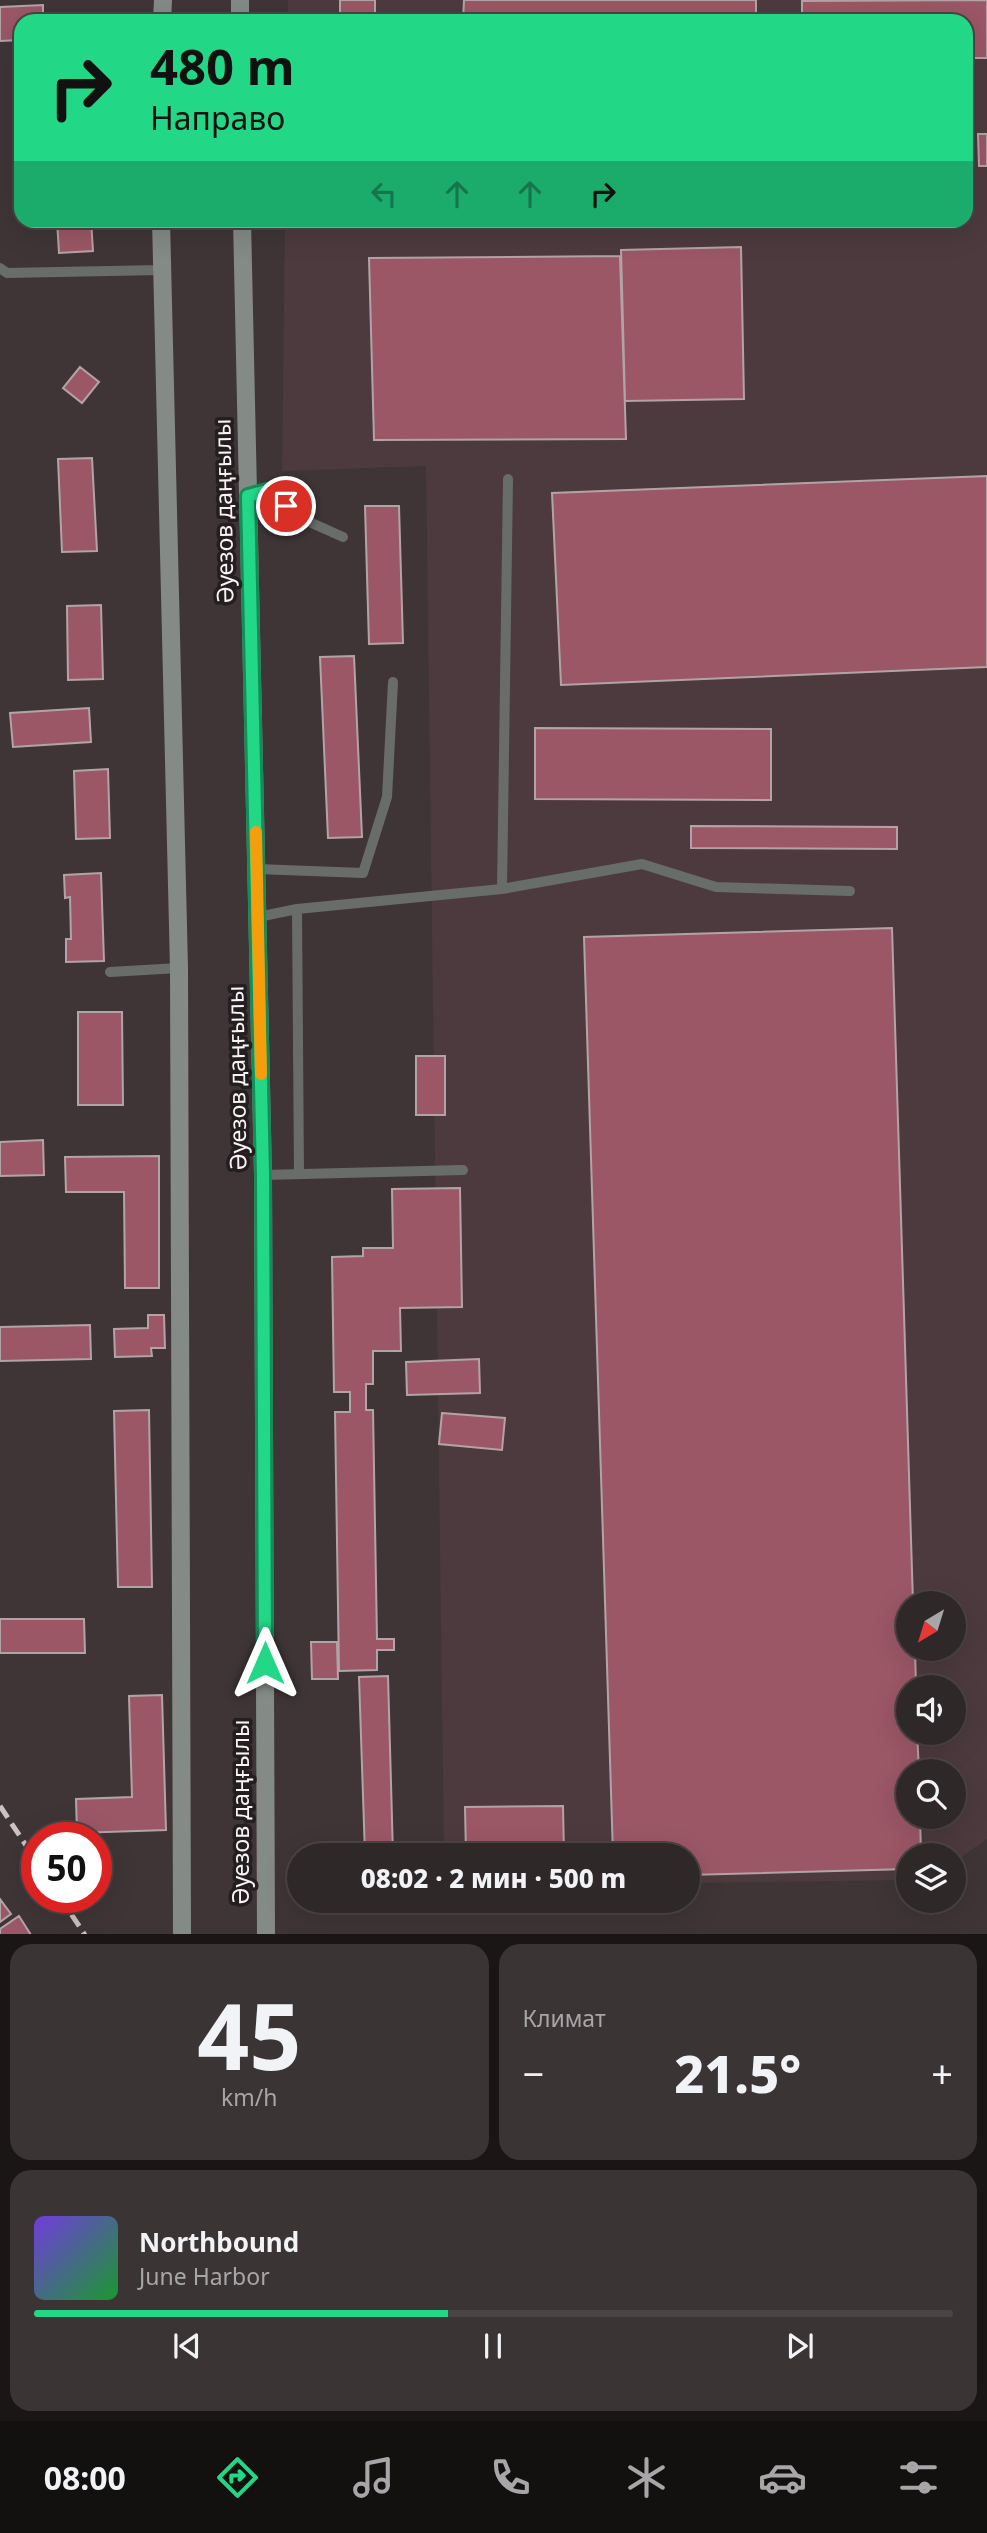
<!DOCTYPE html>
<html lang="ru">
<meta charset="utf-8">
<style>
:root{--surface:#2f2828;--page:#3b3434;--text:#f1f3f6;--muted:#a7a6a8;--line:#4a4445;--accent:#22d887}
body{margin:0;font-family:"Noto Sans",sans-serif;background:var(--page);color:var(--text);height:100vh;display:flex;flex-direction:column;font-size:26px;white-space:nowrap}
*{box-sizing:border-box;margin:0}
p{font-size:23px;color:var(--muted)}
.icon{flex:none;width:38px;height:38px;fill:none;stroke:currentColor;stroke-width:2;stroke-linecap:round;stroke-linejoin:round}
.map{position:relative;height:1934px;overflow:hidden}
.panel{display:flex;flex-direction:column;gap:10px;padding:10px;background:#1a1616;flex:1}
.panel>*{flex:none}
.top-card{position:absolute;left:14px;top:14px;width:959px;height:214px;border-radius:21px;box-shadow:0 7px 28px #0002,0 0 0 2px var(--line);background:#22d887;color:#111;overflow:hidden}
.needle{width:46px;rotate:218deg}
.buttons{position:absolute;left:896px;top:1591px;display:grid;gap:14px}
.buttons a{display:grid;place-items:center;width:70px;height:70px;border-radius:50%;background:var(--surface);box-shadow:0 7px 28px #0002,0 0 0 2px var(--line);font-size:35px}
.speed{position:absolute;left:21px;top:1822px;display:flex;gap:14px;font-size:35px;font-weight:700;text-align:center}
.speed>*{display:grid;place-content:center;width:91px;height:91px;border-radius:50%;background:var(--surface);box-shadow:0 7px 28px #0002,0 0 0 2px var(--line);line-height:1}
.speed .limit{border:10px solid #d22;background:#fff;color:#111}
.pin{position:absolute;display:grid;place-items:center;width:60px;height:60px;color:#fff;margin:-30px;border:4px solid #fff;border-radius:50%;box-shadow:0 2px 7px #0007}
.me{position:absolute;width:77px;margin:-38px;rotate:0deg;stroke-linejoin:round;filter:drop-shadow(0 0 5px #0008)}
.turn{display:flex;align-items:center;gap:24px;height:147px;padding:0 21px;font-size:32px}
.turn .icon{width:91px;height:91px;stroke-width:2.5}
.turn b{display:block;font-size:49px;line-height:60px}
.lanes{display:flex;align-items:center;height:66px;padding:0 21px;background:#0003;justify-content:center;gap:35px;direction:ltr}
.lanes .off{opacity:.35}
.big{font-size:52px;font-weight:800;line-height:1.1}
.panel .tile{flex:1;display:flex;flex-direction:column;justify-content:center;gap:10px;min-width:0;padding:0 24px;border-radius:21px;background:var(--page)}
.panel .dial{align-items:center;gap:0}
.dial b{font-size:91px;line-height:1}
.song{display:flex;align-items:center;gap:21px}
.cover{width:84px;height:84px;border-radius:10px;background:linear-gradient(135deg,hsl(260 70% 55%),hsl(130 70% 35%))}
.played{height:7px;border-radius:4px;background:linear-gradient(90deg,var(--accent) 45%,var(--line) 45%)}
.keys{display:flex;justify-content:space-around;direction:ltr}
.heat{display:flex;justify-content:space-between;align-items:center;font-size:38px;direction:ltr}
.panel .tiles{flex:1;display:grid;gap:10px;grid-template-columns:1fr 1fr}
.tile:last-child{grid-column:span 2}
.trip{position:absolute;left:287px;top:1843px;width:413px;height:70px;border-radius:35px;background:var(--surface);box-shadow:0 7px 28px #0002,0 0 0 2px var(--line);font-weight:800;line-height:70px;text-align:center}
.tab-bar{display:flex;height:112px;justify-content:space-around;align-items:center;background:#131010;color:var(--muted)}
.tab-bar .icon{width:49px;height:49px}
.tab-bar .active{color:var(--accent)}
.tab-bar b{font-size:32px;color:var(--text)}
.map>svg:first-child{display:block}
</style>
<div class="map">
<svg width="987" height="1935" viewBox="0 0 987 1935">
<rect width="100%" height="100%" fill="#3f3536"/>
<!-- built -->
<path fill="#4c3a3e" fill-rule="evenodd" d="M288 0H987V1839L954 1862V1855H908V1880L688 1883V1855H444L426 466 282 471 285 221 966 220V21H288ZM908 1603H954V1648H908ZM908 1687H954V1732H908ZM908 1771H954V1816H908Z"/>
<!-- building -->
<path fill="#9b5766" stroke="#b2a4a6" stroke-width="2" d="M340 0H375V21H340Z
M464 0H756V21H463Z
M987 0V58H966V21H802V1Z
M43 5V21H21V40L0 41V7Z
M978 134H987V166H979Z
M57 220H91L93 251 59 253Z
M741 247 744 399 625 401 621 250Z
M620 256 626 439 374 440 369 258Z
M80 367 99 382 82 403 63 388Z
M92 458 97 551 62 552 58 459Z
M987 476V667L561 685 552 493Z
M365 506H399L403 643 369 644Z
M101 605 103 679 68 680 67 606Z
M354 656 362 837 328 838 320 657Z
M89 708 91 742 13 747 10 713Z
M535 728 771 729V800L535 799Z
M108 769 110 838 76 839 74 771Z
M691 826 897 827V849L691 848Z
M101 873 104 961 66 962V939H71L70 897 65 898 64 875Z
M892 928 913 1603H908V1648H915L916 1687H908V1732H917L919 1771H908V1816H920L921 1855H908V1869L688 1875V1855H613L584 937Z
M78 1012H122L123 1105H78Z
M416 1056H445V1115H416Z
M43 1140 44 1175 0 1176V1142Z
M159 1156V1288H125L124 1192H66L65 1157Z
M460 1188 462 1307 400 1308 401 1351H373V1384H366V1410H373L377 1639H394V1650H377V1670L339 1671 335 1412H350V1392H334L332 1257 363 1256V1248H393L392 1189Z
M148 1315H164L165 1348H151L152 1356 115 1357 114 1329 148 1328Z
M90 1325 91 1359 0 1361V1327Z
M479 1359 480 1393 407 1395 406 1362Z
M149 1410 152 1587H118L114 1411Z
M442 1413 505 1418 502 1450 439 1444Z
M0 1619H84L85 1653H0Z
M311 1642H337L338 1679H312Z
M388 1676 393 1855H365L359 1677Z
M162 1695 166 1830 77 1833 76 1799 132 1797 129 1696Z
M563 1806 564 1855H466L465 1807Z
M0 1899 11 1914 0 1922Z
M19 1916 31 1935H0V1929Z"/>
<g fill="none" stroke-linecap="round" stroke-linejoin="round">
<!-- lane -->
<path stroke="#696d6a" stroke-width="10" d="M0 268 7 273 161 270
M508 479 502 889 642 864 716 887 850 891
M248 496 267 491 305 520 343 537
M257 869 363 873 387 797 393 682
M297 909 299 1174
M258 917 297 909 502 889
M110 972 179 968
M263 1175 463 1170"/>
<!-- secondary -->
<path stroke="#848b86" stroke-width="18" d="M240 0V21
M162 21 163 0
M161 220 179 968 182 1935
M242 220 263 1175 266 1935"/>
<!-- rail -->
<path stroke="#cac2c3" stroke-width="5" stroke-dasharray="14 7" stroke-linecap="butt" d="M0 1806 37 1862
M60 1897 85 1935"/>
</g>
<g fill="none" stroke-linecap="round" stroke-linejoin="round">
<!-- route casing -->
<g stroke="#168c58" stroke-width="18">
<path id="route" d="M265 1663 263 1175 248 496 267 491 286 506"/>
</g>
<!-- route -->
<use href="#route" stroke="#22d887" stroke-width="12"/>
<!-- slow -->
<path stroke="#f59e0b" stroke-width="12" d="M256 832 261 1074"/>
</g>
<g text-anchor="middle" stroke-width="7" stroke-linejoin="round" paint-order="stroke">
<!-- street labels -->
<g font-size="23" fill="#faf2f4" stroke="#231e1f">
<text transform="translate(224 511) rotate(-91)" y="8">Әуезов даңғылы</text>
<text transform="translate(237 1078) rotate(-91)" y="8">Әуезов даңғылы</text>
<text transform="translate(241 1812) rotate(-90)" y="8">Әуезов даңғылы</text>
</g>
</g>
</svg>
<div class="buttons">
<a><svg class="needle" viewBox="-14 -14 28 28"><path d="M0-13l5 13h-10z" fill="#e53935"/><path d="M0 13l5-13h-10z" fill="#a7a6a8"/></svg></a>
<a><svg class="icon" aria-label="sound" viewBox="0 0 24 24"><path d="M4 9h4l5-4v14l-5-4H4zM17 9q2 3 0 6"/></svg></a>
<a><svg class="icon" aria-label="search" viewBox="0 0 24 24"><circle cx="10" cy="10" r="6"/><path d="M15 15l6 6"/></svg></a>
<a><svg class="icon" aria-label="layers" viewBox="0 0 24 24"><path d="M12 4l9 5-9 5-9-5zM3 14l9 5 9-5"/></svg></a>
</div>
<div class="speed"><div class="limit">50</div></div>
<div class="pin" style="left:286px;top:506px;background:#d93025"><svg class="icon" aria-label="arrive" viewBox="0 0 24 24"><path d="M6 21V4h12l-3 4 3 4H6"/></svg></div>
<svg class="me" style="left:265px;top:1663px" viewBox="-20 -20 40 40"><path d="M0-17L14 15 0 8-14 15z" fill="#22d887" stroke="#fff" stroke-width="4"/></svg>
<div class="trip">08:02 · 2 мин · 500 m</div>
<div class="top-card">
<div class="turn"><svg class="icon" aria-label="right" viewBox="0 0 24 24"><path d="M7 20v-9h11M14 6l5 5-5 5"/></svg><div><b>480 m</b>Направо</div></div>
<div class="lanes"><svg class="icon off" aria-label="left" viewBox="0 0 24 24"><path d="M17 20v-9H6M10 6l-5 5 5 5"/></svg><svg class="icon off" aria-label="ahead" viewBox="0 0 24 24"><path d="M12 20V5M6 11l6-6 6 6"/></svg><svg class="icon off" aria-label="ahead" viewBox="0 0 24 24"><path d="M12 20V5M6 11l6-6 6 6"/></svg><svg class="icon" aria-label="right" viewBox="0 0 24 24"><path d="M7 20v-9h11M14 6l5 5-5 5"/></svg></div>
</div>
</div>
<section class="panel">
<div class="tiles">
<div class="tile dial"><b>45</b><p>km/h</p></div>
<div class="tile"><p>Климат</p>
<div class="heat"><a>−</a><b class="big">21.5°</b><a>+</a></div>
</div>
<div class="tile">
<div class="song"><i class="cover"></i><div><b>Northbound</b><p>June Harbor</p></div></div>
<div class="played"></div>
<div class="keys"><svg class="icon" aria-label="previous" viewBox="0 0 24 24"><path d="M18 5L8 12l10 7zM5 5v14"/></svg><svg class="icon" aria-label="pause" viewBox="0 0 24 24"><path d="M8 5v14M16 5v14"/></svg><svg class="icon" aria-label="next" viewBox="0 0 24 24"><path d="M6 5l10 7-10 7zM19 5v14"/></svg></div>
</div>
</div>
</section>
<nav class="tab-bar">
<b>08:00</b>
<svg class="icon active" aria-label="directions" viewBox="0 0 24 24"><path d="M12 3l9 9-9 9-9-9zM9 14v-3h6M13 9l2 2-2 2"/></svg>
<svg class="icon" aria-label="music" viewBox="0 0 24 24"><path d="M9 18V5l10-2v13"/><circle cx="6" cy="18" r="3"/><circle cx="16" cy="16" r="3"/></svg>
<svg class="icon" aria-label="phone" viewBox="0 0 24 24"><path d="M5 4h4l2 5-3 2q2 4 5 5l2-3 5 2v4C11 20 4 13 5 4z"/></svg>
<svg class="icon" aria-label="climate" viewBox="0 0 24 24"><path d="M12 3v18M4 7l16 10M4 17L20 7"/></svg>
<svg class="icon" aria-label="car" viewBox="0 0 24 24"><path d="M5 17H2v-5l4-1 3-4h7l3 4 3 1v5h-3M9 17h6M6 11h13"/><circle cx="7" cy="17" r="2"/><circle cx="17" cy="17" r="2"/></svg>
<svg class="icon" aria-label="filters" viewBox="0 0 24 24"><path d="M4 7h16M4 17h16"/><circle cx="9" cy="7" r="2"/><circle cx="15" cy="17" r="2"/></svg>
</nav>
